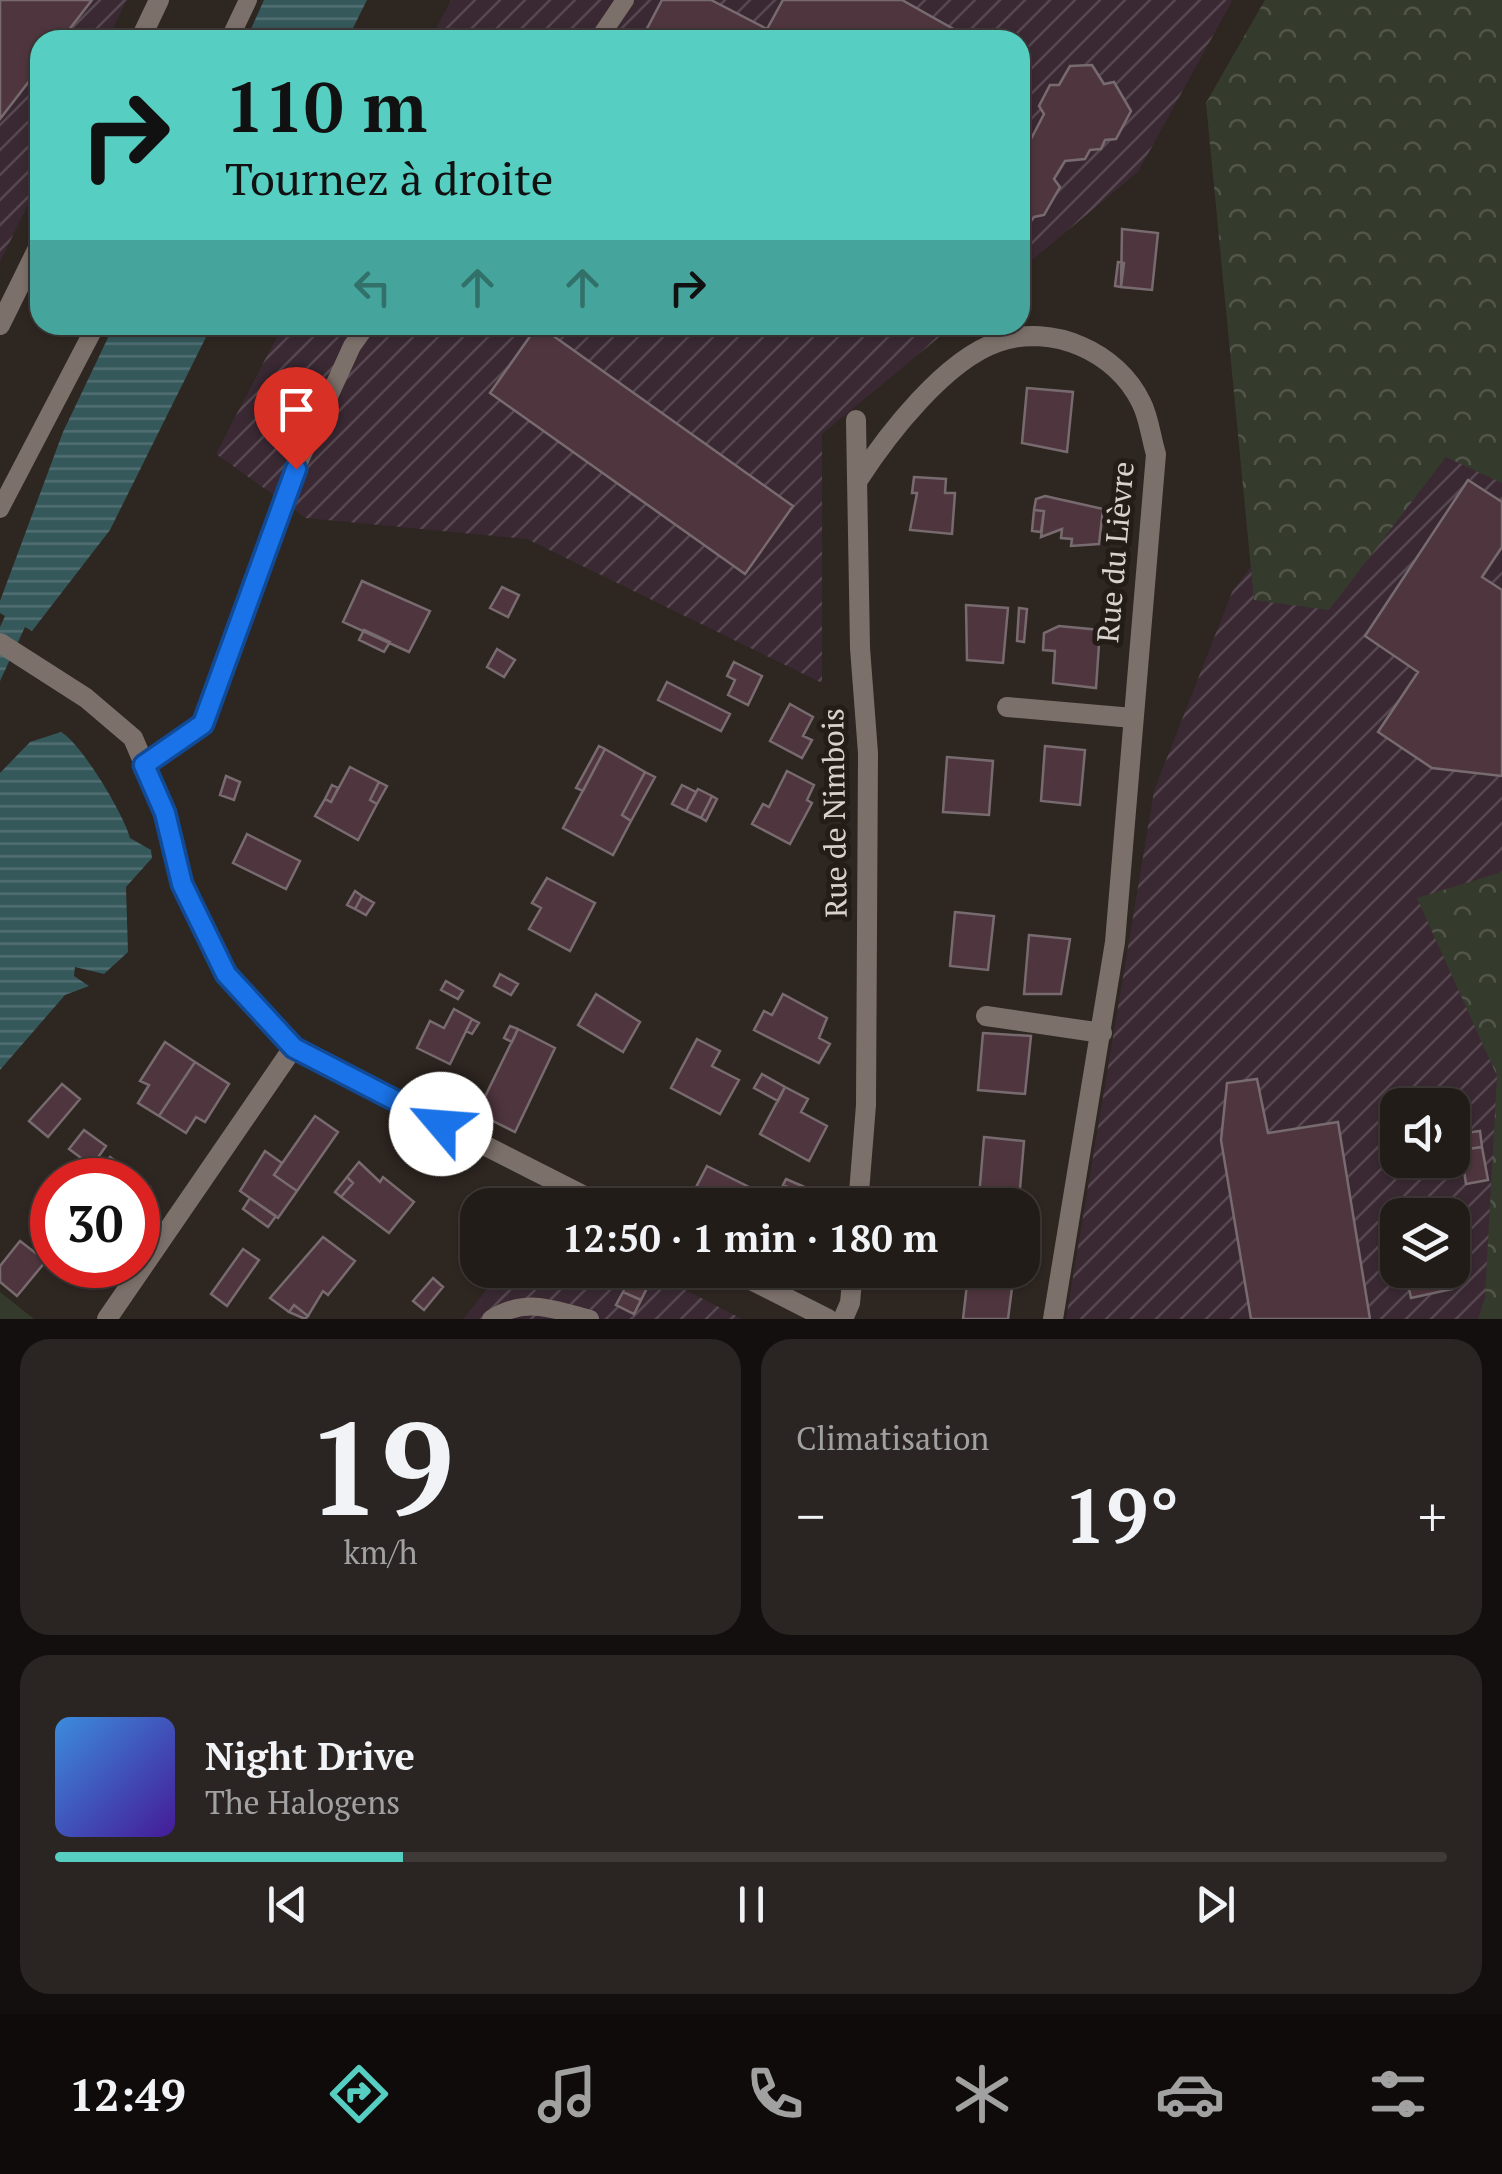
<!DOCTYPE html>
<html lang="fr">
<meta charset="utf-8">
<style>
:root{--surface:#221c19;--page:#2a2522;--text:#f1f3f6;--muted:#a2a1a2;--line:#3f3a38;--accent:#57cec2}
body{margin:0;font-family:"PT Serif",serif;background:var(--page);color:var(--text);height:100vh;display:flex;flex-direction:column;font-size:38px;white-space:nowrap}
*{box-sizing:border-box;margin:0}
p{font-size:32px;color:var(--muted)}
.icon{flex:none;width:55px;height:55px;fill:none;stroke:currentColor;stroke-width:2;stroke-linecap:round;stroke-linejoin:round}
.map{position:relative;height:1319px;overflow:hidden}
.side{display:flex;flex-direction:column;gap:20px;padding:20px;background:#130f0e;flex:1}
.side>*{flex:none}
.top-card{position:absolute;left:30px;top:30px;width:1000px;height:305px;border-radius:30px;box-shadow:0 2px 8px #0004,0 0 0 2px var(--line);background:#57cec2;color:#111;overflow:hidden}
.buttons{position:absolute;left:1380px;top:1088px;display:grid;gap:20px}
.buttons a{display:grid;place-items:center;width:90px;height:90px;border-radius:20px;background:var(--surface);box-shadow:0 2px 8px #0004,0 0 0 2px var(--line);font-size:50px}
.speed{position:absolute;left:30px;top:1158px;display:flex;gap:20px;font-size:50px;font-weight:700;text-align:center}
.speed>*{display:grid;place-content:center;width:130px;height:130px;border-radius:50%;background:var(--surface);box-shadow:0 2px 8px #0004,0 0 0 2px var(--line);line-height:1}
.speed .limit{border:15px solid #d22;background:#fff;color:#111}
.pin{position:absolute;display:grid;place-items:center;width:85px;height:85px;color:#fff;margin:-102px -42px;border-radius:50% 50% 50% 0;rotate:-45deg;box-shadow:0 0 10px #0007}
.pin .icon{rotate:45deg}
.me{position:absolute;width:110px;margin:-55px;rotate:297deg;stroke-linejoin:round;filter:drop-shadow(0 0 8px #0008)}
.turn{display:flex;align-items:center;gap:35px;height:210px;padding:0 30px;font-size:45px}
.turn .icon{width:130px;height:130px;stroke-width:2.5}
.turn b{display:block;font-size:70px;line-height:85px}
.lanes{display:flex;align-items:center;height:95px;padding:0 30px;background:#0003;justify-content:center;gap:50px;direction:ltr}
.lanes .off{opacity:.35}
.big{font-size:75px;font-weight:700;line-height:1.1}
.side .card{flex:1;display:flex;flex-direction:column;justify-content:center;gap:15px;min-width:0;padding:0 35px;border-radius:30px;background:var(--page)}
.side .dial{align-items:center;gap:0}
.dial b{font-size:130px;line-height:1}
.song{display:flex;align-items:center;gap:30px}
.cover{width:120px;height:120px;border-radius:15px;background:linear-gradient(135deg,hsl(210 70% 55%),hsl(260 70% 35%))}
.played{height:10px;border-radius:5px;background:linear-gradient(90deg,var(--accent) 25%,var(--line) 25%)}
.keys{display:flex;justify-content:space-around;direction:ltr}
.heat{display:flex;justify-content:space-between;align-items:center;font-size:55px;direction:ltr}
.side .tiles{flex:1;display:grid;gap:20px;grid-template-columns:1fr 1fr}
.card:last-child{grid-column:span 2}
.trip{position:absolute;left:460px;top:1188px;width:580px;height:100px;border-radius:30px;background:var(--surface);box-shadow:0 2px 8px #0004,0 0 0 2px var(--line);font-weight:700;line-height:100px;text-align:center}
.tab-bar{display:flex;height:160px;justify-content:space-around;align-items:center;background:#0e0b0a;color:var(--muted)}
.tab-bar .icon{width:70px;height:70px}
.tab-bar .on{color:var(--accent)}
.tab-bar b{font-size:45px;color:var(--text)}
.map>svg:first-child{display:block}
</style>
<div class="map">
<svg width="1502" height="1319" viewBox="0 0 1502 1319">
<defs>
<pattern id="industrial-furrows" width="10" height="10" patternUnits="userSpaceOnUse" patternTransform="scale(2.5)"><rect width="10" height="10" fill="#3a2933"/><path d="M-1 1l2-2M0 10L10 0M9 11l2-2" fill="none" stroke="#564750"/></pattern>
<pattern id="forest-crowns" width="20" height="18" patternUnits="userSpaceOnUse" patternTransform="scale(2.5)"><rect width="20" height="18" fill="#353b2c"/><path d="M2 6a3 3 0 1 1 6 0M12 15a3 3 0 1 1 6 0" fill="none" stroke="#52564a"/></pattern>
<pattern id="water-rules" width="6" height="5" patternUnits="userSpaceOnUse" patternTransform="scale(2.5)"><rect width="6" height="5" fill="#35585b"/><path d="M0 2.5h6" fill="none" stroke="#526f72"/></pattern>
</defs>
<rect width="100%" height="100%" fill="#2e2621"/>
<!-- industrial -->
<path fill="url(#industrial-furrows)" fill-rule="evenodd" d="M0 0H127L107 40H40V180L0 262Z
M451 0H1231L1232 1 1138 172 1020 270V40H430Z
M283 325H954L822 434V683L527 539 306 518 216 454Z
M1375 400 1502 411V1319H1066L1154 791 1232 592ZM1398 1105H1452V1160H1398ZM1398 1215H1452V1270H1398Z
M503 1270H647L742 1319H463Z"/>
<!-- forest -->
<path fill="url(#forest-crowns)" d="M1265 0H1502V483L1446 457 1329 610 1254 600 1206 103Z
M1502 872V1319H1478L1485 1298 1497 1076 1417 898Z"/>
<!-- garden -->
<path fill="#353b2c" d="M0 1292 34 1319H0Z"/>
<!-- water -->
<path fill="url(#water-rules)" d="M264 0H367L347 40H246Z
M114 325H212L110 530 32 631 25 627 0 681V627L5 616 0 613V601L63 432Z
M61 732C82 744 124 815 130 838L151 850 152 858 126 887 128 952 104 974 75 967 74 976 89 986 65 995 0 1070V773L30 742Z"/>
<!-- building -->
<path fill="#4f353e" stroke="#776b6f" stroke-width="2.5" d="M0 0H92L61 40H40V67L0 119Z
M662 0H711L767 29 783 0H902L973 40H641Z
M1092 65 1104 84 1114 82 1131 111 1116 139 1105 140 1101 149 1090 150 1085 159 1065 161 1054 179 1060 187 1044 215 1034 217 1020 236V160L1044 114 1039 106 1050 85H1059L1070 66Z
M1122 229 1158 233 1152 290 1121 287Z
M1118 262 1124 263 1121 287 1115 286Z
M538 325 793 506 745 574 490 393Z
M1027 388 1073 392 1067 452 1022 443Z
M914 477 946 479 945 493H955L952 534 910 530 917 493H912Z
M1468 480 1502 502V547L1482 577 1502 590V776L1432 768 1378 732 1418 672 1365 636Z
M1045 496 1103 509 1099 544 1071 546 1072 539 1061 538 1062 529 1041 537 1044 511 1034 510 1036 499Z
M1034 510 1044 511 1041 532 1032 531Z
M362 581 430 611 409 652 343 622Z
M502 587 519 595 508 617 490 608Z
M966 605 1008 608 1003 663 967 660Z
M1019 608 1027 609 1024 642 1017 641Z
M1059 626 1100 630 1096 688 1053 683 1055 651 1043 650 1044 633Z
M364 630 390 642 384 652 359 640Z
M497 649 515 660 504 677 487 667Z
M734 662 762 676 748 705 728 695 735 680 727 676Z
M667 682 730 714 721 731 658 700Z
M790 704 813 717 803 736 812 740 802 758 770 741Z
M599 746 605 749 583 791 576 788Z
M1045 746 1085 750 1080 805 1041 801Z
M605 749 645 772 622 815 631 821 613 855 563 828Z
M947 757 993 761 989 815 943 812Z
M350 767 379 782 370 800 377 804 358 840 315 816 325 799 331 802Z
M787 771 814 785 807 800 812 803 790 844 752 824 763 804 769 807Z
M645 772 655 777 631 821 622 815Z
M226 776 240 782 234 800 220 795Z
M379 782 387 786 377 804 370 800Z
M332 785 338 788 331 802 325 799Z
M682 785 696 792 686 811 672 804Z
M698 789 712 796 701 818 686 811Z
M712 796 717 799 706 821 701 818Z
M247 834 300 861 286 889 233 863Z
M547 878 595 903 570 951 529 929 541 908 532 903Z
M355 891 362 896 355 909 347 905Z
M362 896 374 903 366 915 355 909Z
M955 912 994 916 988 970 950 966Z
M1029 935 1070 939 1061 994H1024Z
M500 974 518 984 511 995 494 986Z
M446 981 463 991 458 999 441 990Z
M596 994 640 1022 623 1052 578 1025Z
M783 994 827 1018 819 1038 830 1044 819 1063 754 1030 764 1011 772 1015Z
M454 1009 472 1019 450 1064 417 1048 430 1021 444 1028Z
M472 1019 479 1023 472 1034 466 1031Z
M510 1026 518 1029 512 1042 504 1038Z
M518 1029 555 1048 515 1132 477 1113Z
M983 1033 1031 1036 1025 1094 978 1090Z
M697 1039 720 1051 712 1066 739 1080 720 1114 671 1088Z
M165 1042 195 1062 159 1116 138 1103 149 1085 140 1081Z
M195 1062 229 1084 205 1122 196 1117 186 1133 159 1116Z
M762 1074 785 1087 778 1101 754 1088Z
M1257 1079 1268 1133 1338 1122 1370 1319H1251L1221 1140 1227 1083Z
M62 1084 80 1099 48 1137 29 1121Z
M785 1087 808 1099 801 1112 827 1126 809 1161 760 1134Z
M315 1116 338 1132 297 1191 274 1175Z
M84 1130 106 1146 92 1166 69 1149Z
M1480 1131 1482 1147 1461 1150 1458 1134Z
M984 1137 1024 1141 1019 1201 979 1197Z
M1482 1147 1488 1180 1466 1184 1461 1150Z
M265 1151 282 1163 274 1175 297 1191 278 1218 240 1191Z
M110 1157 150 1187 138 1204V1180H93Z
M359 1162 380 1182 383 1177 414 1202 389 1233 341 1197 353 1183 347 1177Z
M707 1166 749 1187 739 1205H707L691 1197Z
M347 1177 353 1183 341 1197 335 1192Z
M786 1179 823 1195 820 1202 783 1185Z
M250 1198 276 1216 268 1227 243 1209Z
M478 1229V1257L463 1245Z
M323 1237 355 1261 328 1295 323 1291 308 1316 294 1305 289 1312 270 1298Z
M20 1241 46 1261 17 1296 0 1282V1266Z
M243 1249 259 1260 227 1306 211 1294Z
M1405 1270H1448L1452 1289 1411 1298Z
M433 1278 443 1287 424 1310 413 1301Z
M629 1279 647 1288 641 1300 623 1292Z
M967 1284 1012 1288 1008 1319H963Z
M623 1292 641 1300 634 1314 616 1305Z
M294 1305 308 1316 305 1319 289 1312Z"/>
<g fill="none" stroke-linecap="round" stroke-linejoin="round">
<!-- service -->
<path stroke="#7c706a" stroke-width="18" d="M229 40 248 0
M598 40 625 0
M0 509 96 325
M144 765 203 724 296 469 352 346 367 325
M491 1319C525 1297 554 1309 590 1319"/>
<!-- minor -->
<path stroke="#7c706a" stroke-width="20" d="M140 40 159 0
M0 325 40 244
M856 420 860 648 868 753 866 1105 858 1205
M858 480C887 435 945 360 998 342 1052 323 1117 352 1141 402 1149 417 1151 438 1156 454L1115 942 1053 1319
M0 643 86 698 133 738 165 813 182 884 226 974 293 1048 602 1205
M1007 707 1133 718
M986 1016 1102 1033
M731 1270 828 1319
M107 1319 293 1048
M843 1319 850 1303 853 1270"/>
</g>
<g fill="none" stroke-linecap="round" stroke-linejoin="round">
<!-- route casing -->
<g stroke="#114b97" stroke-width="25">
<path id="route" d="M296 469 203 724 144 765 165 813 182 884 226 974 294 1048 441 1124"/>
</g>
<!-- route -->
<use href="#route" stroke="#1a73e8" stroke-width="18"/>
</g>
<g text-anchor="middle" stroke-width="10" stroke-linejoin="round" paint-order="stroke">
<!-- street labels -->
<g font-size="30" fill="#d8d2cf" stroke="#241c17">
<text transform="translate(1116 552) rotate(-85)" y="10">Rue du Lièvre</text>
<text transform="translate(835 813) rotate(-91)" y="10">Rue de Nimbois</text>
</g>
</g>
</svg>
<div class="buttons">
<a><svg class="icon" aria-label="sound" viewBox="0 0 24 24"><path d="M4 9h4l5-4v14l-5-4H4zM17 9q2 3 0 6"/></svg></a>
<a><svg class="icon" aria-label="layers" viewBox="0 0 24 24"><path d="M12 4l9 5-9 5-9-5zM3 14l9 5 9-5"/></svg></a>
</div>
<div class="speed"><div class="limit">30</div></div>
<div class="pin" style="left:296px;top:469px;background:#d93025"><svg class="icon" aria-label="arrive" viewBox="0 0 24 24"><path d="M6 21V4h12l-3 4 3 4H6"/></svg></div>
<svg class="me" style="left:441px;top:1124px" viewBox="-20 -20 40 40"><circle r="19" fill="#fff"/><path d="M0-13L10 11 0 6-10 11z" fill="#1a73e8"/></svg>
<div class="trip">12:50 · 1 min · 180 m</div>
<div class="top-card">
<div class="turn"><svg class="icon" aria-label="right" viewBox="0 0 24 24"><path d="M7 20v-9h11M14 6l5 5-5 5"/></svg><div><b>110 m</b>Tournez à droite</div></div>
<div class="lanes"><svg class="icon off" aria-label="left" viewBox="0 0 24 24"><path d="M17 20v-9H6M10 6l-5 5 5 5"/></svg><svg class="icon off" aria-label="ahead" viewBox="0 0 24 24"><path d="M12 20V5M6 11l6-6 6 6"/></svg><svg class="icon off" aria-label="ahead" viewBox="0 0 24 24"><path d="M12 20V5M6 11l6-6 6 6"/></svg><svg class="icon" aria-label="right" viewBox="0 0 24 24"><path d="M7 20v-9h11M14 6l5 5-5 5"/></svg></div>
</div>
</div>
<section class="side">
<div class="tiles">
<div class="card dial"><b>19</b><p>km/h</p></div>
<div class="card"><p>Climatisation</p>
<div class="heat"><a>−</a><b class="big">19°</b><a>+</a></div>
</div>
<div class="card">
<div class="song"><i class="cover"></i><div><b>Night Drive</b><p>The Halogens</p></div></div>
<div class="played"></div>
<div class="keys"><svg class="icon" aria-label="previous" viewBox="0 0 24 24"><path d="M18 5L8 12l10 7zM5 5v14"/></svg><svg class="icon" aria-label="pause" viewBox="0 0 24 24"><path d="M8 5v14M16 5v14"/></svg><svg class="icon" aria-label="next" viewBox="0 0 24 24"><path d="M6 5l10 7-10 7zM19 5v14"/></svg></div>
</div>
</div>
</section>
<nav class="tab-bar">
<b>12:49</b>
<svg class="icon on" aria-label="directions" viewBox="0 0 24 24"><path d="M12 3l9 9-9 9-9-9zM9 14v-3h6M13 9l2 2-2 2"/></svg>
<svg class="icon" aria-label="music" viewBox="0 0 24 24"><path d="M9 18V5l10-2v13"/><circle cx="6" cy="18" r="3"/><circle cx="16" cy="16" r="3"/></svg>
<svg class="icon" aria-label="phone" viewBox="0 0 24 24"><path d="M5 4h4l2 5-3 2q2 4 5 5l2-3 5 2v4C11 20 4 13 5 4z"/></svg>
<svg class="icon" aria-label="climate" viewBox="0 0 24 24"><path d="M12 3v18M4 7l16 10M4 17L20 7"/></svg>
<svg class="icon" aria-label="car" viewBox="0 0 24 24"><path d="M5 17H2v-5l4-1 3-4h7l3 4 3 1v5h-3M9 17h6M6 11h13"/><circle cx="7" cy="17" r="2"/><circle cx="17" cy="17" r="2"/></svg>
<svg class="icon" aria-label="filters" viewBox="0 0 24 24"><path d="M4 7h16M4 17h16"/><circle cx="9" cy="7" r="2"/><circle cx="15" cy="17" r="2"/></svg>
</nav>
